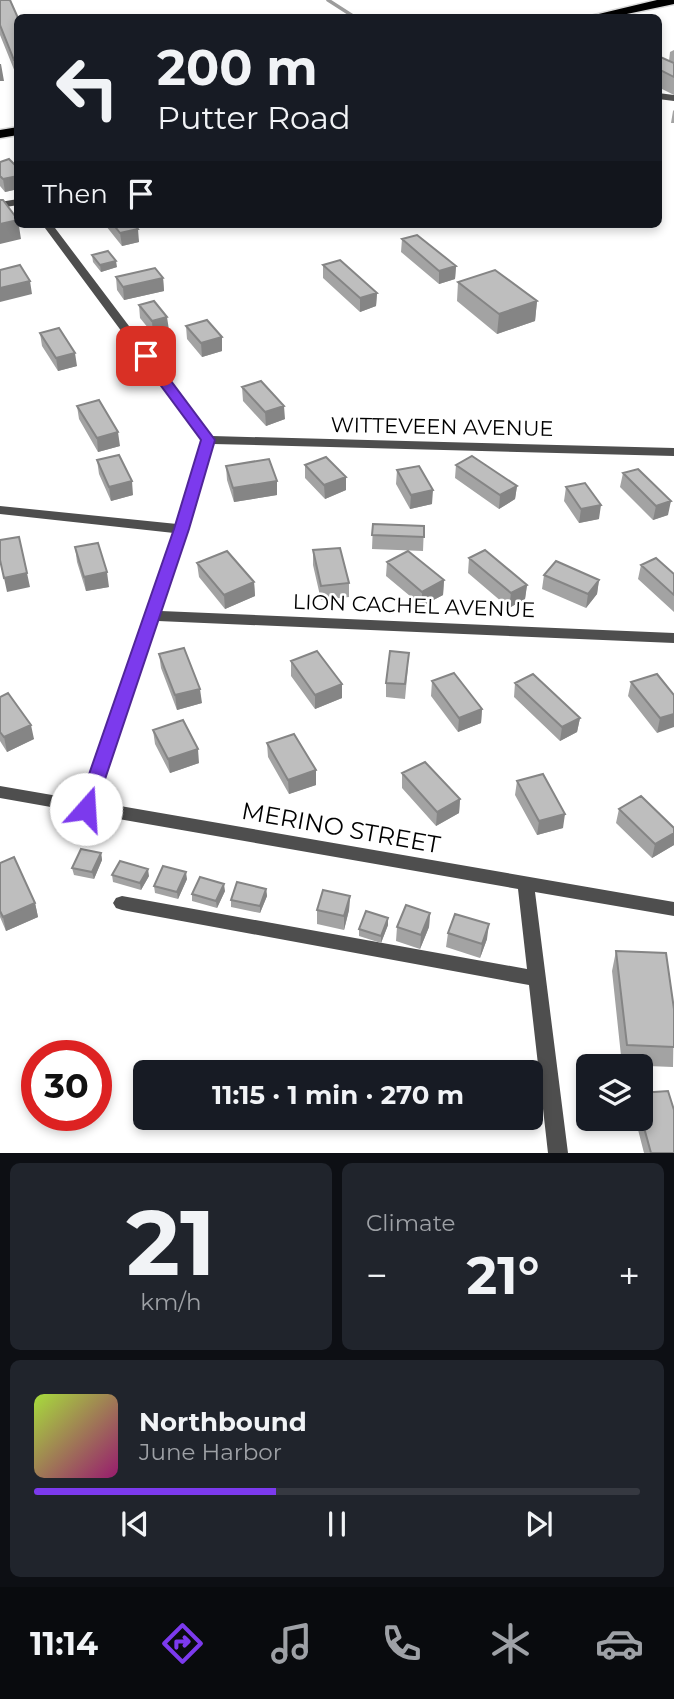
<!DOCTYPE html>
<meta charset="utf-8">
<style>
:root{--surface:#171b24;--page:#20242c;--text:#f1f3f6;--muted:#9ea1a6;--line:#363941;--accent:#7c3aed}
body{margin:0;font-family:Montserrat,sans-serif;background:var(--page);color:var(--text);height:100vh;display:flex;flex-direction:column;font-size:26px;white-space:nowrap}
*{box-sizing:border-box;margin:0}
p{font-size:23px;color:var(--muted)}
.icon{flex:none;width:38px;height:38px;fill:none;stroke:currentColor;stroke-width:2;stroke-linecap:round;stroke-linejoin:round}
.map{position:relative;height:1153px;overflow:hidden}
.drawer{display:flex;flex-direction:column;gap:10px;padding:10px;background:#0d0f14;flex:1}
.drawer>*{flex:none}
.guide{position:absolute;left:14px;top:14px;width:648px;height:214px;border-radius:10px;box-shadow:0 4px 10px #0003;background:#171b24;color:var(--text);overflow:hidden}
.tools{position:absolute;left:576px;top:1054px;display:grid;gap:14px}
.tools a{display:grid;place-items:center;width:77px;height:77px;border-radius:10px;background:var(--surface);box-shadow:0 4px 10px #0003;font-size:35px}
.speed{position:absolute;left:21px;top:1040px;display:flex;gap:14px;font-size:35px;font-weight:700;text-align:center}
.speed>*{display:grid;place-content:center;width:91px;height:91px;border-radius:50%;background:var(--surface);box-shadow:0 4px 10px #0003;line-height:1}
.speed .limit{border:10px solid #d22;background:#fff;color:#111}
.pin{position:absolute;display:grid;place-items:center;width:60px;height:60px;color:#fff;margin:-30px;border-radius:14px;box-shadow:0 4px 10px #0006}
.me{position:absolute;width:77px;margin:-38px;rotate:19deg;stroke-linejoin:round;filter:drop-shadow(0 0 5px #0008)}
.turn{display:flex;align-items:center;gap:24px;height:147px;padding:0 28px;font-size:32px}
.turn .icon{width:91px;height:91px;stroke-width:2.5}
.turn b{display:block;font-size:49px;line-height:60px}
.then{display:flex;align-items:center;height:66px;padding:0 28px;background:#0003;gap:14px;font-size:26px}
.big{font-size:52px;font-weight:700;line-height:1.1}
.drawer .tile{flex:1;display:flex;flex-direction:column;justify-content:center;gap:10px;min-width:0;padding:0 24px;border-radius:10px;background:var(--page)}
.drawer .dial{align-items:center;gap:0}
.dial b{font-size:91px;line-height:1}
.song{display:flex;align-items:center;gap:21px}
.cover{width:84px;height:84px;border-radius:10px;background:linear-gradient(135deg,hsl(80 70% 55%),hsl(320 70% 35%))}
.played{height:7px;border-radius:4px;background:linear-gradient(90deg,var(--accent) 40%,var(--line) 40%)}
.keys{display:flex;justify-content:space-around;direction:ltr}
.heat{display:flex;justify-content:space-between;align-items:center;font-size:38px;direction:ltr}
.drawer .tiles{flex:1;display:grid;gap:10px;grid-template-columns:1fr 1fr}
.tile:last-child{grid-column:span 2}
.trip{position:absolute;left:133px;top:1060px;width:410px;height:70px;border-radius:10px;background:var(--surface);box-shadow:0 4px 10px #0003;font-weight:700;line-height:70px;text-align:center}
.tab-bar{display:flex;height:112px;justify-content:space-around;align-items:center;background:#090b0e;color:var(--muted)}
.tab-bar .icon{width:49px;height:49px}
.tab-bar .current{color:var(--accent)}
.tab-bar b{font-size:32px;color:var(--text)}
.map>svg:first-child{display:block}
</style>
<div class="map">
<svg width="674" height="1153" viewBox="0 0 674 1153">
<rect width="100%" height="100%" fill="#fff"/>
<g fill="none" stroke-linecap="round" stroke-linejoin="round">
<!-- stream -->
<path stroke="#9c9c9c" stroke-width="3.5" d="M328 0 356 18"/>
<!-- highway casing -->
<g stroke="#dbdbdb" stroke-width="3">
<path id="highway" d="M657 0H674V4L608 18H582Z
M18 127V135L0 138V130Z"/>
</g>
<!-- street -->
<path fill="#4e4e4e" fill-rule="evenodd" d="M658 93 674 95V101L658 99Z
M18 199V205L0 208V202Z
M42 224H52L212 436 674 448V456L213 444 189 529 161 611 674 633V643L158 621 97 802 674 902V916L535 892 568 1153H548L529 985 122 910 116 908 113 903 116 898 122 896 527 969 518 889 90 814 86 815 79 812 0 798V786L81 800 174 533 0 514V506L177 524 202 440Z"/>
<!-- highway -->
<use href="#highway" fill="#000" fill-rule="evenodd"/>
</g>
<!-- wall -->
<path fill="#a3a3a3" d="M0 0H10L17 77 0 35Z
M674 50V95L658 87V56L669 61 670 52Z
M674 110V123H671L673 111Z
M0 162 18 168V189L5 192 0 186Z
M106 224H134L139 242 122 246 106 226Z
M402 239 456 266 455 279 439 284 401 252Z
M92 255 117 267 101 272 93 262Z
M323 265 377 293 376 306 360 312 323 278Z
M116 277 163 278 164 291 124 300 117 290Z
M458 282 537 301 535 321 497 334 457 301Z
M139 305 169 330 153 334 140 318Z
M186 326 222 351 202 357 187 339Z
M40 333 77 366 58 371 42 346Z
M242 387 285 419 266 426 243 401Z
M77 406 120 446 98 452 79 419Z
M97 460 133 495 111 501 99 474Z
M305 465 346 490 325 499 305 478Z
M456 465 517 486 515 499 499 509 455 478Z
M226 466 277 495 234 502 227 480Z
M397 470 432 504 410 509 396 484Z
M623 473 668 515 653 520 620 487Z
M566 487 599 519 579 523 564 501Z
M373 524 424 526 423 551 372 549Z
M75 547 109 587 86 591 77 562Z
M313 550 349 583V597L321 600 313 565Z
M469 558 527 585 525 599 509 608 468 573Z
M387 562 444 580 443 595 422 606 386 576Z
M197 563 254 582 255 596 225 609 199 577Z
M641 565 674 574V612L638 579Z
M544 575 599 580 597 594 586 608 542 589Z
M159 654 202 703 177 710 161 668Z
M291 661 342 698 315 709 291 676Z
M408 667 405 699 386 697V683Z
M432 681 482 709 481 723 458 732 431 696Z
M631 682 674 695 657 733 628 696Z
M515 683 580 718 577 732 560 741 514 697Z
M0 697 34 739 7 752 0 741Z
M153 730 199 763 170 773 155 744Z
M267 743 316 770V785L289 794 268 757Z
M402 773 460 799 459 813 436 826 402 788Z
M517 781 563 828 537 835 515 795Z
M619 809 674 845 652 858 616 823Z
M101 853 102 860 94 879 74 875 72 868Z
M0 863 35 903 38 917 6 931 0 917Z
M112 875 149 876 141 890 113 882Z
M187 879 178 899 155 893 154 886Z
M266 889 267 896 260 913 231 907V900Z
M225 891 217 908 192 901V894Z
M350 896 349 910 344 930 317 924V910Z
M430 913 429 927 420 949 396 941 397 927Z
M388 918V925L381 943 359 936V929Z
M448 933 487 939 480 958 446 947Z
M616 951 674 1009 673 1067 622 1065 612 971Z
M640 1093 674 1153H644L635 1118H640Z"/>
<!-- shaded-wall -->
<path fill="#858585" d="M14 60H18V77H17Z
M0 64H1L4 81H0Z
M18 176V189L5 192 3 179Z
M18 220 21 239 0 244V224Z
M138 229 139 242 122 246 120 233Z
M116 261 117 267 101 272 100 265Z
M456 266 455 279 439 284V271Z
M163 278 164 291 124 300 123 287Z
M30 281 32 294 0 302V288Z
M377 293 376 306 360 312V298Z
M537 301 535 321 497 334 499 314Z
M167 317 169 330 153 334 152 321Z
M222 337V351L202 357 201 343Z
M75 353 77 366 58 371 56 358Z
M284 406 285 419 266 426 265 412Z
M118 432 120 446 98 452 97 438Z
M346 477V490L325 499 324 485Z
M132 481 133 495 111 501 109 487Z
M277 481V495L234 502 233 488Z
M517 486 515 499 499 509 500 495Z
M433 490 432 504 410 509 411 495Z
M671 501 668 515 653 520 656 506Z
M601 505 599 519 579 523 581 509Z
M107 572 109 587 86 591 84 577Z
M27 573 30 587 7 592 4 578Z
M444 580 443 595 422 606V592Z
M599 580 597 594 586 608 588 594Z
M254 582 255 596 225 609 224 595Z
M527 585 525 599 509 608 511 593Z
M342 684V698L315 709V695Z
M200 689 202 703 177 710 175 695Z
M482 709 481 723 458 732 459 718Z
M674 714V727L657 733 660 718Z
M580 718 577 732 560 741 562 727Z
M31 725 34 739 7 752 4 737Z
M198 749 199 763 170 773 168 759Z
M316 770V785L289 794 288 780Z
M460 799 459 813 436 826 437 812Z
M565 814 563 828 537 835 539 821Z
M674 833V845L652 858 655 844Z
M101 853 102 860 94 879 92 872Z
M148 869 149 876 141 890 140 883Z
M186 872 187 879 178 899 177 892Z
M224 884 225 891 217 908 216 901Z
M266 889 267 896 260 913V906Z
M350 896 349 910 344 930V916Z
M35 903 38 917 6 931 3 917Z
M430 913 429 927 420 949 421 935Z
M388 918V925L381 943V936Z
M489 924 487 939 480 958 482 944Z"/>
<!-- building -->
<path fill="#bebebe" stroke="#858585" stroke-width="2" d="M0 0H10L18 18V60H14L0 25Z
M658 56 674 63V77L658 69Z
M9 159 18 168V176L3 179 0 176V162Z
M0 200H3L18 220 0 224Z
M113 224H134L138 229 120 233Z
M417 235 456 266 439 271 402 239Z
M108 251 116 261 100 265 92 255Z
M340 260 377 293 360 298 323 265Z
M20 265 30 281 0 288V270Z
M155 268 163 278 123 287 116 277Z
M495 270 537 301 499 314 458 282Z
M154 301 167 317 152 321 139 305Z
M207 320 222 337 201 343 186 326Z
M59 328 75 353 56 358 40 333Z
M261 381 284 406 265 412 242 387Z
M99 400 118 432 97 438 77 406Z
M119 455 132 481 109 487 97 460Z
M472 456 517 486 500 495 456 465Z
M326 457 346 477 324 485 305 465Z
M269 459 277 481 233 488 226 466Z
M419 466 433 490 411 495 397 470Z
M638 469 671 501 656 506 623 473Z
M585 483 601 505 581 509 566 487Z
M373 524 424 526V537L372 535Z
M19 537 27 573 4 578 0 560V540Z
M98 543 107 572 84 577 75 547Z
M340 548 349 583 321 586 313 550Z
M485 550 527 585 511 593 469 558Z
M227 551 254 582 224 595 197 563Z
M408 551 444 580 422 592 387 562Z
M656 558 674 574V595L641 565Z
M556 561 599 580 588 594 544 575Z
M184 648 200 689 175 695 159 654Z
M317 651 342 684 315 695 291 661Z
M390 651 409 653 405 684 386 683Z
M454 673 482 709 459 718 432 681Z
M533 674 580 718 562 727 515 683Z
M657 674 674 695V714L660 718 631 682Z
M8 693 31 725 4 737 0 732V697Z
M183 720 198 749 168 759 153 730Z
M294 734 316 770 288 780 267 743Z
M425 762 460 799 437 812 402 773Z
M543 774 565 814 539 821 517 781Z
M641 796 674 828V833L655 844 619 809Z
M81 849 101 853 92 872 72 868Z
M14 857 35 903 3 917 0 911V863Z
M120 861 148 869 140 883 112 875Z
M163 866 186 872 177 892 154 886Z
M200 877 224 884 216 901 192 894Z
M237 882 266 889 260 906 231 900Z
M323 890 350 896 344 916 317 910Z
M406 905 430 913 421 935 397 927Z
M366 911 388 918 381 936 359 929Z
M455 914 489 924 482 944 448 933Z
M616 951 666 953 674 1009V1047L627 1045Z
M668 1091 674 1110V1153H651L640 1113V1093Z"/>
<!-- route -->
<path fill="#7c3aed" stroke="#51269a" stroke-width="2" d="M146 352 150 353 215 440 189 529 95 809 93 814 86 816 79 814 77 809 174 529 201 440 139 356Z"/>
<g text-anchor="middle" stroke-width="5" stroke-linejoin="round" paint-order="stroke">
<!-- street labels -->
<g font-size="21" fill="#000" stroke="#fff">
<text transform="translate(442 427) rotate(1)" y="7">WITTEVEEN AVENUE</text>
<text transform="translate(414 606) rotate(2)" y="7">LION CACHEL AVENUE</text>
</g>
<!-- near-street labels -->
<g font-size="24" fill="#000" stroke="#fff">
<text transform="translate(341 828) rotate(10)" y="8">MERINO STREET</text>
</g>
</g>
</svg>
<div class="tools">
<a><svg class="icon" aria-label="layers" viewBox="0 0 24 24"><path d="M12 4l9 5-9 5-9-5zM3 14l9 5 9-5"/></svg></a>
</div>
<div class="speed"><div class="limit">30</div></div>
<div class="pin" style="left:146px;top:356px;background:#d93025"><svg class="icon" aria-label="arrive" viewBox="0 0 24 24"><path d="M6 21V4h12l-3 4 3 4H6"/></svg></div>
<svg class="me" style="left:86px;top:809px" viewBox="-20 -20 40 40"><circle r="19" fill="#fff"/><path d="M0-13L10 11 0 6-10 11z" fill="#7c3aed"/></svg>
<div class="trip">11:15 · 1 min · 270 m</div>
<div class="guide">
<div class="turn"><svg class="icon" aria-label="left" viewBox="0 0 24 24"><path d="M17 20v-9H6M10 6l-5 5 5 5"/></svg><div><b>200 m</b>Putter Road</div></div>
<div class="then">Then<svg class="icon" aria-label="arrive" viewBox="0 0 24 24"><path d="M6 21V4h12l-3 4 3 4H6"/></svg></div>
</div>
</div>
<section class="drawer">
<div class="tiles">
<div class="tile dial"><b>21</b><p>km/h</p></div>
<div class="tile"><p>Climate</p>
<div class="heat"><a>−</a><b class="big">21°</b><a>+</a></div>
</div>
<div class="tile">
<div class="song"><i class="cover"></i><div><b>Northbound</b><p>June Harbor</p></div></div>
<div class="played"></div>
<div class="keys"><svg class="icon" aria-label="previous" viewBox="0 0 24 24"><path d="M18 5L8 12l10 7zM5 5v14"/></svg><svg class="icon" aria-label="pause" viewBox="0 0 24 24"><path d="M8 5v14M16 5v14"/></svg><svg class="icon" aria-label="next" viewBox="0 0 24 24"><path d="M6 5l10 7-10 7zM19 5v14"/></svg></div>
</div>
</div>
</section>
<nav class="tab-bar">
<b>11:14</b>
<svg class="icon current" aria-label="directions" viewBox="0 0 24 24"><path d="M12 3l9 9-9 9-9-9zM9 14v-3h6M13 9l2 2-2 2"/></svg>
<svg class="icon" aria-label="music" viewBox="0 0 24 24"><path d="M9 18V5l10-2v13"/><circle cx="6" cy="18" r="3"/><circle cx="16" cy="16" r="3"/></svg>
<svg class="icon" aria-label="phone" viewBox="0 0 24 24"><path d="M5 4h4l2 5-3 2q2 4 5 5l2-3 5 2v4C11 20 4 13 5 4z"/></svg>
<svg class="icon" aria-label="climate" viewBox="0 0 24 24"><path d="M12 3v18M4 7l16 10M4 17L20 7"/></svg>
<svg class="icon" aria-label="car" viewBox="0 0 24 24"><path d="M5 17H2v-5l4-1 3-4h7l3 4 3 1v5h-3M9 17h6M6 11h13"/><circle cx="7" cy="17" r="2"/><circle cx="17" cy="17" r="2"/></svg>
</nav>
